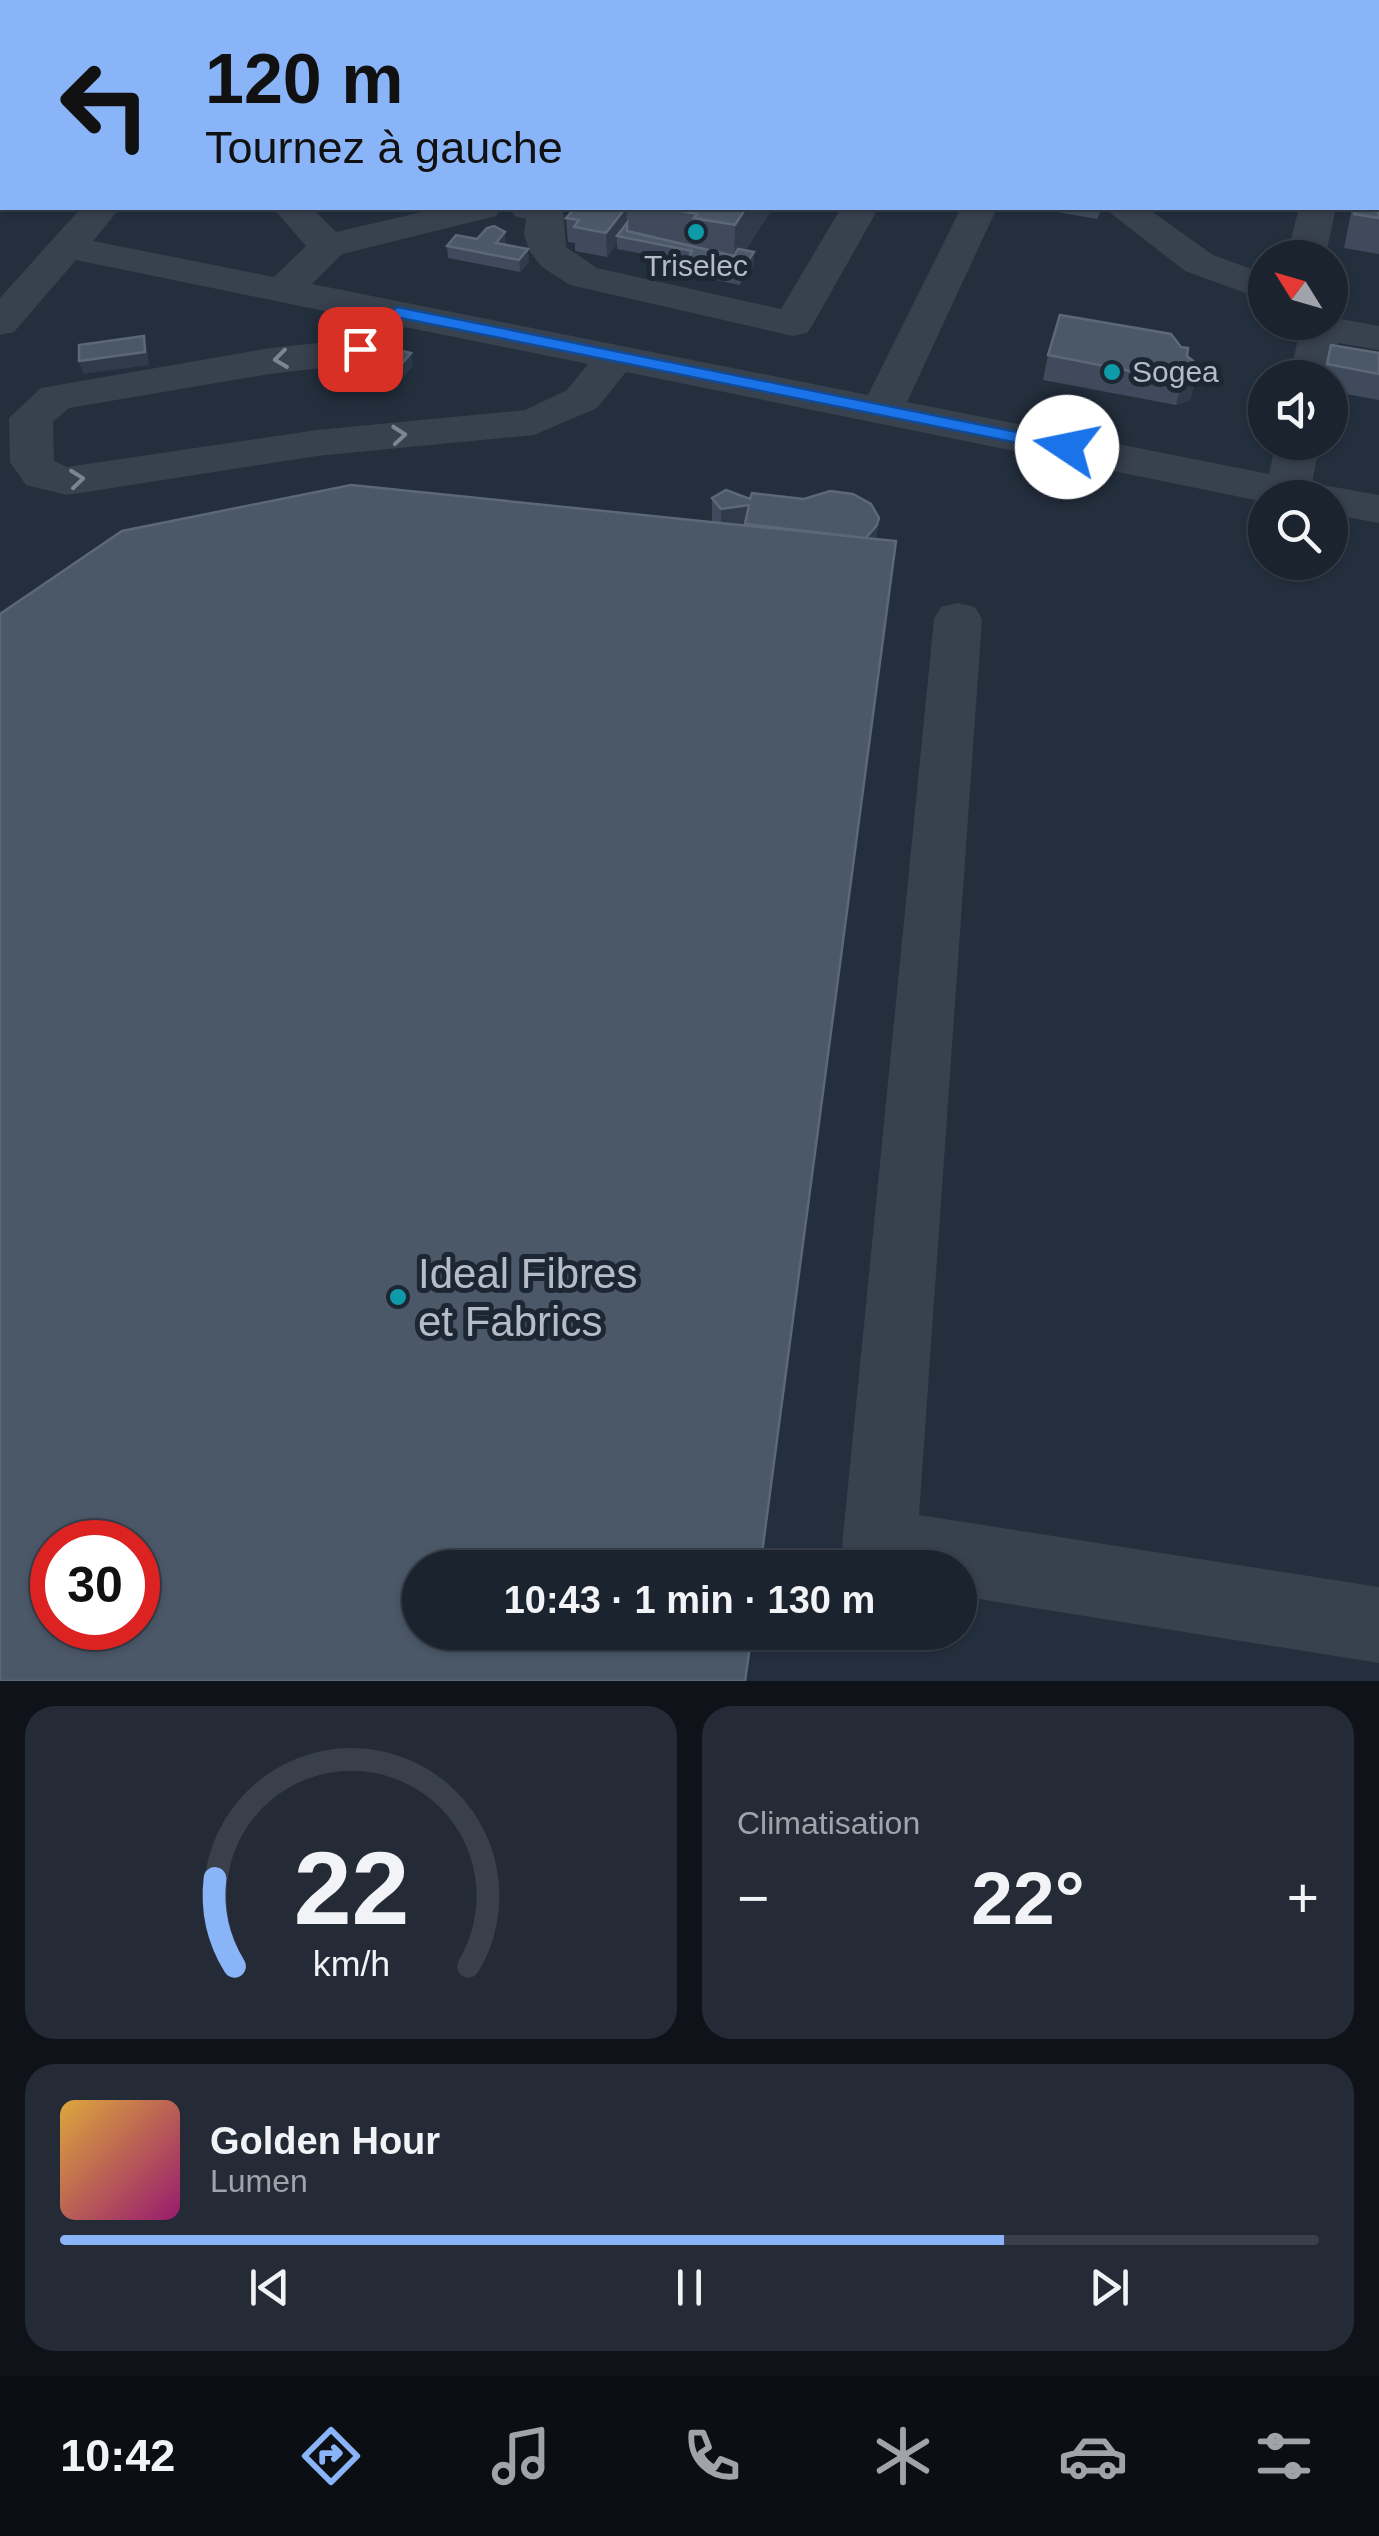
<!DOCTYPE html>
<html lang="fr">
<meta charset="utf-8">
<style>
:root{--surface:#1b232e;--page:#242b36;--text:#f1f3f6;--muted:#a0a4aa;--line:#39404a;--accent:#8ab4f8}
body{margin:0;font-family:Arial,sans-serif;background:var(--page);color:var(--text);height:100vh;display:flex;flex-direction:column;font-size:38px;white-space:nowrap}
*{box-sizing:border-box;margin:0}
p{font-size:32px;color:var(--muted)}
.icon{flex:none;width:55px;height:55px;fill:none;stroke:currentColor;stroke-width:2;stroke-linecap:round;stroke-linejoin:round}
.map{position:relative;height:1681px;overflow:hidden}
.drawer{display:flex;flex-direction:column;gap:25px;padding:25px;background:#0f1319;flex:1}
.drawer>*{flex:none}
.banner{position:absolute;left:0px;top:0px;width:1380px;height:210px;box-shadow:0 2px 8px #0004,0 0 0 2px var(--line);background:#8ab4f8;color:#111;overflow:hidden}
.needle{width:65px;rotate:307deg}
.controls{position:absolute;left:1248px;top:240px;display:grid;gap:20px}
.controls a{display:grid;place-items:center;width:100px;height:100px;border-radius:50%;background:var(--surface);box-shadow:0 2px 8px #0004,0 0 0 2px var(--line);font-size:50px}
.speed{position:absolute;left:30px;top:1520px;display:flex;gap:20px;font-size:50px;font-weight:700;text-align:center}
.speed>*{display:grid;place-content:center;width:130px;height:130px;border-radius:50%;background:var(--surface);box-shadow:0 2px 8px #0004,0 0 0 2px var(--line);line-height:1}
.speed .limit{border:15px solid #d22;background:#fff;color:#111}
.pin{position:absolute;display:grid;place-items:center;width:85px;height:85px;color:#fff;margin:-42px;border-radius:20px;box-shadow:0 5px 15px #0006}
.me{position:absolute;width:110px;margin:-55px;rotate:281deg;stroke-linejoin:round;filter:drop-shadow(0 0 8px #0008)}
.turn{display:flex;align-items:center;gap:35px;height:210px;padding:0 40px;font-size:45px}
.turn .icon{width:130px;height:130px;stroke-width:2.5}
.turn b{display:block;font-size:70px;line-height:85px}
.big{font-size:75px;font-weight:600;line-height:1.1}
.drawer .tile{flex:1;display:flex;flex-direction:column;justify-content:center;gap:15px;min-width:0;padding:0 35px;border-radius:30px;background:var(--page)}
.drawer .dial{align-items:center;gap:0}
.dial svg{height:260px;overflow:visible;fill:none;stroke:var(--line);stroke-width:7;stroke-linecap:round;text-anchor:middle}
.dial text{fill:var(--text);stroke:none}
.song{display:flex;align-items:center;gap:30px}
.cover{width:120px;height:120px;border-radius:15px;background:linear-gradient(135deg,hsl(40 70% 55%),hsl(320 70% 35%))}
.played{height:10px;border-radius:5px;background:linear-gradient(90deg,var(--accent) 75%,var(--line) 75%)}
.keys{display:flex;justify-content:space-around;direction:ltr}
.heat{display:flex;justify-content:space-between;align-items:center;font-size:55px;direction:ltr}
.drawer .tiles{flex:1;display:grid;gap:25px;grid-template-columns:1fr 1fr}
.tile:last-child{grid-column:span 2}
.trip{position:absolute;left:402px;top:1550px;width:575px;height:100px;border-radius:50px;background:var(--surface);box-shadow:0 2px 8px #0004,0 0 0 2px var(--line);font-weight:600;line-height:100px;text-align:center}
.tabs{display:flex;height:160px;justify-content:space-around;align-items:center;background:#0b0e12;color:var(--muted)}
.tabs .icon{width:70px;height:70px}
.tabs .selected{color:var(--accent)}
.tabs b{font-size:45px;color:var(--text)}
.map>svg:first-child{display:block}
</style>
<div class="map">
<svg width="1379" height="1681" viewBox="0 0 1379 1681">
<rect width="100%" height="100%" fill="#242f3e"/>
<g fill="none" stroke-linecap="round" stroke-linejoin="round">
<!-- minor -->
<path fill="#38414e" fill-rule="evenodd" d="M303 0H352L354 2H305Z
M81 208H120L93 241 274 277 306 246 273 208H312L336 232 439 208H501L496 216 342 254 312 284 868 395 961 208H997L907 402 1269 474 1276 442H1320L1312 483 1379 495V523L1330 514V498H1265V502L626 372 597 408 534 435 317 456 67 495 26 485 10 462 9 418 41 388 270 348 338 341 355 333 368 320 76 260 14 332 0 335V298ZM405 327 588 364 567 390 525 410 317 430 67 467 54 461 53 422 69 408 270 374 347 365 385 351Z
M510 208H563L566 247 597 268 781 309 841 208 878 209 813 324 807 333 793 336 570 285 542 267 530 252 524 235 526 219 515 216Z
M1104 208H1147L1213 255 1265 274V300L1185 271Z
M1299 208H1336L1325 258H1286Z
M1330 317 1379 326V350L1338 343 1330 381V378H1290L1300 327 1303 322H1330Z
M958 603 975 607 982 619 919 1515 1379 1587V1663L960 1596V1568H851L842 1546 934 619 941 607Z"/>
</g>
<!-- wall -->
<path fill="#3f4b5c" d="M892 0H1022L1021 2H892Z
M1379 85V254L1344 248 1352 208H1378V90Z
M575 208H773L745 250 754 252V264L740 285 686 274V262L617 249V244L607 257 575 251V243L568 242 566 218Z
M1053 208H1102L1097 219 1052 211Z
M477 239 506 244 505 245 529 262 520 272 448 258 447 246Z
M1331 345 1379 353V400L1330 391V378H1322Z
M1048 355 1187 356 1196 376 1190 400 1176 405 1043 380Z
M369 363 413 366 399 382 371 376Z
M712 498 750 499 879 518 876 539 896 541 761 1568H420L753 1632 746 1681H0L712 522Z"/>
<!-- shaded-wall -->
<path fill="#2f3b4b" d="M1006 0H1022L1021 2H1005Z
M611 208H627V224L617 236V244L607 257 606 233Z
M746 208H773L734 269 735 225Z
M505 232 506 244 497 255 496 243Z
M528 249 529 262 520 272 519 260Z
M754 252V264L740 285V273Z
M144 336 147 348 149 365 83 374 79 361Z
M411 353 413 366 399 382 397 369Z
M1196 376 1190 400 1176 405 1182 381Z
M749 505 744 531 721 534V509Z
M879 518 875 551 839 570Z
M896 541 761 1568H760Z"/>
<!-- building -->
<path fill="#4b5868" stroke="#5c6777" stroke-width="2.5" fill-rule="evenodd" d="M909 0H1006L1005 2H907Z
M1131 0H1307V2H1130Z
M1379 94V218L1354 214 1356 208H1378V101Z
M575 208H612L624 210 606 233 574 227 579 220 566 218Z
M666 208H746L735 225 694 218 697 214Z
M627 223V231L734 256 738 249 754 252 740 273 686 262 692 251 617 236Z
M494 226 505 232 496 243 528 249 519 260 447 246 456 235 477 239 487 228Z
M1060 315 1171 334 1181 347 1188 348 1187 356 1198 365 1196 376 1182 381 1048 355Z
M144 336 145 352 79 361V345Z
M1331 345 1379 353V374L1327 364Z
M383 347 411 353 397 369 369 363Z
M351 485 896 541 760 1568H420V1632H752L745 1681H0V614L122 531ZM52 1542H138V1628H52Z
M726 490 750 499 752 493 804 499 830 491 853 494 871 504 879 518 877 525 866 538 745 524 749 505 721 509 712 498Z"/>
<!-- one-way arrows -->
<defs><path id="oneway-chevron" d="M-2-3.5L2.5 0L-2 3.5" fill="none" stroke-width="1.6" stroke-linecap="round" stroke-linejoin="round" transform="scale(2.5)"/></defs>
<g stroke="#7c8592">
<use href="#oneway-chevron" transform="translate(281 359) rotate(173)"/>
<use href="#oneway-chevron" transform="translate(399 435) rotate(-5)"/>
<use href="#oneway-chevron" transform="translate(77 479) rotate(-6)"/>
</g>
<!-- route -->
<path fill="#1a73e8" stroke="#114b97" stroke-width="2.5" d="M397 307 1067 442 1076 447 1067 453 401 318C388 333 375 355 353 352V345Z"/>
<!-- markers -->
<g fill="#0f9aa8" stroke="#1d2633" stroke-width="4">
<circle cx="696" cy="232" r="10"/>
<circle cx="1112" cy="372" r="10"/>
<circle cx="398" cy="1297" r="10"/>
</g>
<g text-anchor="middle" stroke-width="10" stroke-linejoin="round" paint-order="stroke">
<!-- far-poi labels -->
<g font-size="30" fill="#b4bcc9" stroke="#1d2633">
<text x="696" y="276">Triselec</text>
<text x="1132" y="382" text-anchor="start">Sogea</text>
</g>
<!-- near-poi labels -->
<g font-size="42" fill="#b4bcc9" stroke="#1d2633" text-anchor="start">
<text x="418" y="1288">Ideal Fibres<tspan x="418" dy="48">et Fabrics</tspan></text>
</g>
</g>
</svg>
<div class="controls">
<a><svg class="needle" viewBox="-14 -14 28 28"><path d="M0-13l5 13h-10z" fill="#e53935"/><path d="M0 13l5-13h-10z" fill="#a0a4aa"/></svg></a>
<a><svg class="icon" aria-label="sound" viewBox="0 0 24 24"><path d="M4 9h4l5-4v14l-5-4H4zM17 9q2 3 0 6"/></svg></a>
<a><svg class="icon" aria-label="search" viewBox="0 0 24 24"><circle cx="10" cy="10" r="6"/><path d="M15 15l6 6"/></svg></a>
</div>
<div class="speed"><div class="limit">30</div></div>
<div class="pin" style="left:360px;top:349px;background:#d93025"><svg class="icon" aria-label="arrive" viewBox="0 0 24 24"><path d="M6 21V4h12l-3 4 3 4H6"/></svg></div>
<svg class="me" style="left:1067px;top:447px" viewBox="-20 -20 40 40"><circle r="19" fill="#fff"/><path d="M0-13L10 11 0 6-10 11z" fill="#1a73e8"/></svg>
<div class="trip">10:43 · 1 min · 130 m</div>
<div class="banner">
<div class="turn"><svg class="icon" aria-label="left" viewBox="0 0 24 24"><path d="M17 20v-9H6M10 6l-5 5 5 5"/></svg><div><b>120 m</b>Tournez à gauche</div></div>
</div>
</div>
<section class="drawer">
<div class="tiles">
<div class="tile dial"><svg viewBox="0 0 100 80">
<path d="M14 69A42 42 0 1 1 86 69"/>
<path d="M14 69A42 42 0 0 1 8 42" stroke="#8ab4f8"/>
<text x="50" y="56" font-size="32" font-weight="700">22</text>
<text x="50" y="72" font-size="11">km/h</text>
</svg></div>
<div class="tile"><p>Climatisation</p>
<div class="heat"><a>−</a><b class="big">22°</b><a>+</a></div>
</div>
<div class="tile">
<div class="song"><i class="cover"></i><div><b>Golden Hour</b><p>Lumen</p></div></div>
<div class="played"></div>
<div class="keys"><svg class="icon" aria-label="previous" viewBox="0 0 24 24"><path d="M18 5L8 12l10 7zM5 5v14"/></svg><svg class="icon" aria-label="pause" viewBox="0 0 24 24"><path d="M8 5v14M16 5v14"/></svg><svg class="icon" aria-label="next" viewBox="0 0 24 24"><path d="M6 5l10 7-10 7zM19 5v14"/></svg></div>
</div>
</div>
</section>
<nav class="tabs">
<b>10:42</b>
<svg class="icon selected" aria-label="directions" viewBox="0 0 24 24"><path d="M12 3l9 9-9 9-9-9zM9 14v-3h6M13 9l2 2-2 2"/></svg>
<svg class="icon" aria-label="music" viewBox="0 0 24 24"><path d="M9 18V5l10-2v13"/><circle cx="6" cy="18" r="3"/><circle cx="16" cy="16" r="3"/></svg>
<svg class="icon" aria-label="phone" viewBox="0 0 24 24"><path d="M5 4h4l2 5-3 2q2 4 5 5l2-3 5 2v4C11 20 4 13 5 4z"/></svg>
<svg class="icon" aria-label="climate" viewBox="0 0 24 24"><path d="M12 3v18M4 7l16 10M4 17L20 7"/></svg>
<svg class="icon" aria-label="car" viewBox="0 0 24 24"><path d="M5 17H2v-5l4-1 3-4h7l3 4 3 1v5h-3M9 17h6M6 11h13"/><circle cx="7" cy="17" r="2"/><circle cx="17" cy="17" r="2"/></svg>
<svg class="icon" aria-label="filters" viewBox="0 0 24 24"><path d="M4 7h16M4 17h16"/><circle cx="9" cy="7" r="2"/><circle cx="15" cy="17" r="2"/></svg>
</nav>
